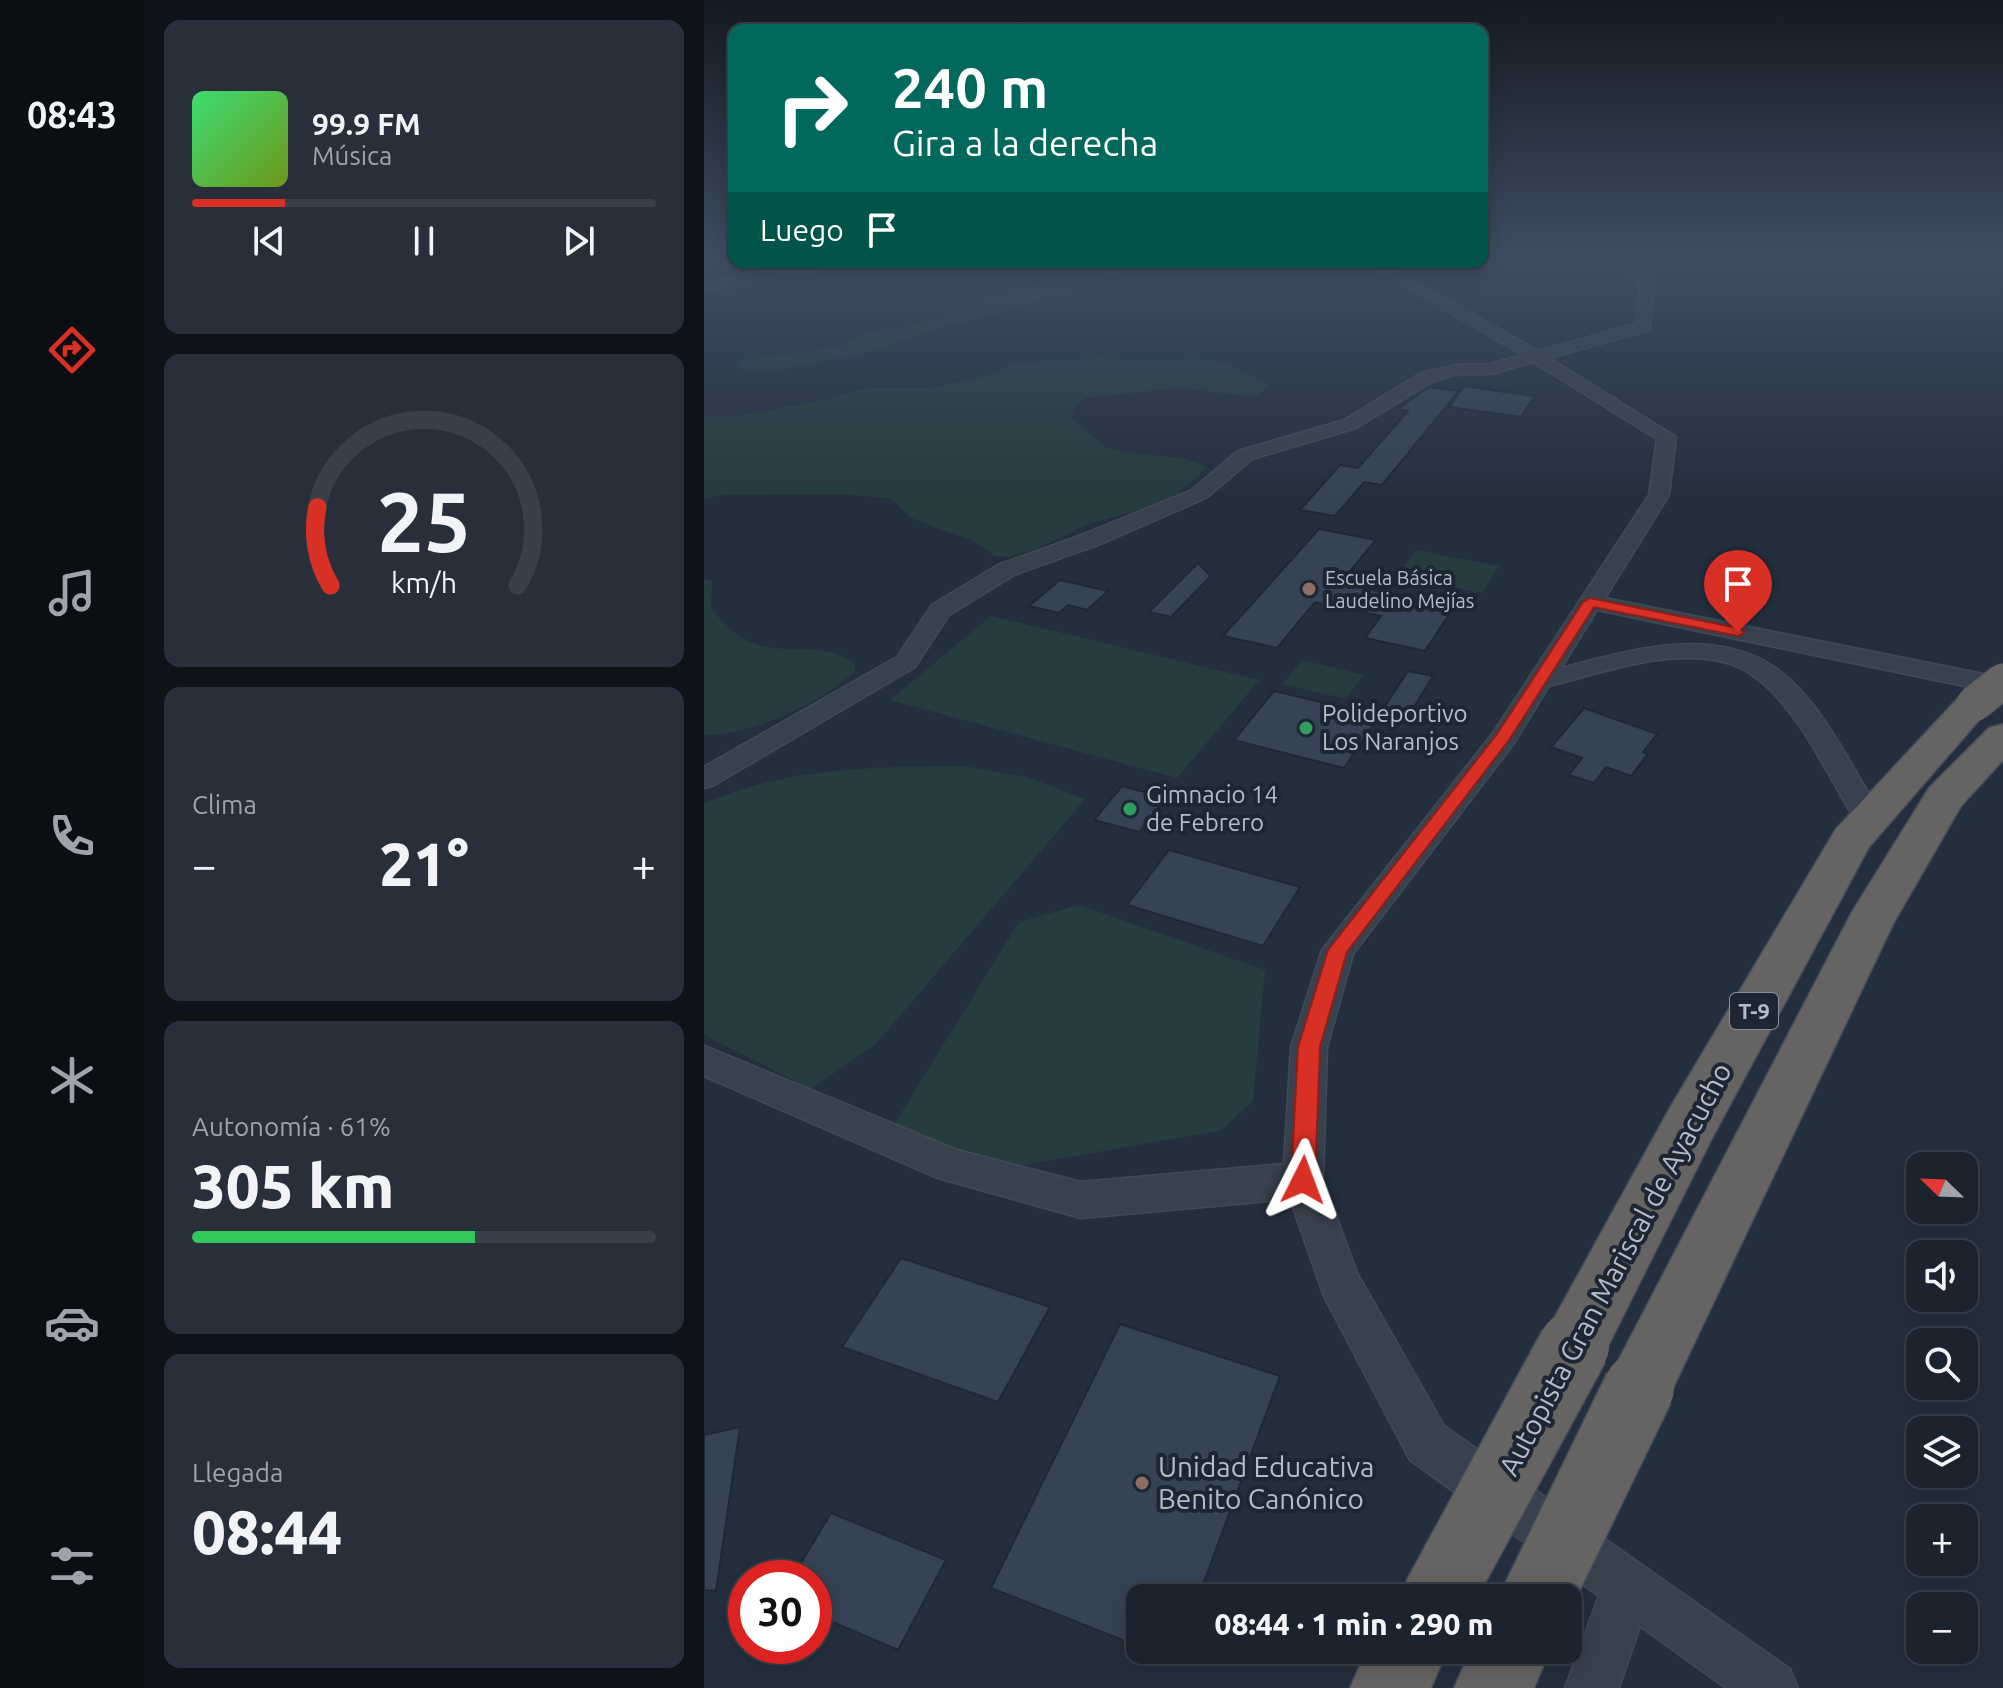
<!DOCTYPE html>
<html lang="es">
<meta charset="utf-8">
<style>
:root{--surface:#1b232e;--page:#282f3a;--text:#f1f3f6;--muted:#a0a4aa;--line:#39404a;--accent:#d93025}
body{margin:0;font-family:Ubuntu,sans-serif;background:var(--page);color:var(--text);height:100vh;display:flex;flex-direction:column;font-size:30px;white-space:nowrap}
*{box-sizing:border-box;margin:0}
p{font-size:26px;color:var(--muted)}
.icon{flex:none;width:44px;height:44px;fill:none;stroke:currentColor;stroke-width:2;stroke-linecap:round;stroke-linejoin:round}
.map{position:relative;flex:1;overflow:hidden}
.details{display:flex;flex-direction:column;gap:20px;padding:20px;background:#0f1319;width:560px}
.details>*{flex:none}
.guide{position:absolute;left:24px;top:24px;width:760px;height:244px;border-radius:16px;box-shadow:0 4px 20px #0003,0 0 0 2px var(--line);background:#00695c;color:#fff;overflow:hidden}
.needle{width:52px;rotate:293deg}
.fabs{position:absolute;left:1202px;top:1152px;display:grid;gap:16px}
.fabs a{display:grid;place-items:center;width:72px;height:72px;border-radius:16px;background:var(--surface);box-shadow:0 4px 20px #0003,0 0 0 2px var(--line);font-size:40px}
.speed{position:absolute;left:24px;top:1560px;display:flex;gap:16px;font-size:40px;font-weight:700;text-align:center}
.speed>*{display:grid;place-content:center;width:104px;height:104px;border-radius:50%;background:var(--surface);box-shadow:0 4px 20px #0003,0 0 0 2px var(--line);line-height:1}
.speed .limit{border:12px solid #d22;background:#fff;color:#111}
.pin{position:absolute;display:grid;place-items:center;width:68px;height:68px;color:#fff;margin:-82px -34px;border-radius:50% 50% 50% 0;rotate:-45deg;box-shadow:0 0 8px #0007}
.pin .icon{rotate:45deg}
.me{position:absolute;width:88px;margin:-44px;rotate:3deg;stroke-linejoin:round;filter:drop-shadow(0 0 6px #0008)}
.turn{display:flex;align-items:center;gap:28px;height:168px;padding:0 32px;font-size:36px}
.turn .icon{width:104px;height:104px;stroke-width:2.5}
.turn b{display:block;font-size:56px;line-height:68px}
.then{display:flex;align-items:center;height:76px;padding:0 32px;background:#0003;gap:16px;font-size:30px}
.big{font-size:60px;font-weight:800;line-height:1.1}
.details .widget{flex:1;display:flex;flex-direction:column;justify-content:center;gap:12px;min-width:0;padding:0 28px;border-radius:16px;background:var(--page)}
.details .dial{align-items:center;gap:0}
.dial svg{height:208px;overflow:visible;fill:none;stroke:var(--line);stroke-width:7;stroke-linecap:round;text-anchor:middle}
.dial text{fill:var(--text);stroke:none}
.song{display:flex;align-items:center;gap:24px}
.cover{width:96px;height:96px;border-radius:12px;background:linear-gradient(135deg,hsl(140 70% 55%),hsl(80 70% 35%))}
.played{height:8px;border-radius:4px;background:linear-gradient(90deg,var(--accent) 20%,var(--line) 20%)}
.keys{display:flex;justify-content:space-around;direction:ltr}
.heat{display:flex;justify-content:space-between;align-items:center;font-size:44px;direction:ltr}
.charge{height:12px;border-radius:6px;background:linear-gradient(90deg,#34c759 61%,var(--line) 0)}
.trip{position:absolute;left:422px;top:1584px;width:456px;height:80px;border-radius:16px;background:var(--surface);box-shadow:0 4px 20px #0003,0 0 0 2px var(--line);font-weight:800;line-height:80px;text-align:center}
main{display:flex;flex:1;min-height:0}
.dock{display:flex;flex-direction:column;width:144px;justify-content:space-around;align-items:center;background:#0b0e12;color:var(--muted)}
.dock .icon{width:56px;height:56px}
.dock .current{color:var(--accent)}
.dock b{font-size:36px;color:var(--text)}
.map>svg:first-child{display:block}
</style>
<main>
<nav class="dock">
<b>08:43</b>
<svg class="icon current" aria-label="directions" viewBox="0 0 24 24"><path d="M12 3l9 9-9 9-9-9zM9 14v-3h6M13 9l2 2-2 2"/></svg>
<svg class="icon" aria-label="music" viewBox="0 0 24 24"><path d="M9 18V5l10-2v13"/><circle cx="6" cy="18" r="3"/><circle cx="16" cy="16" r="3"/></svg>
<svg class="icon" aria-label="phone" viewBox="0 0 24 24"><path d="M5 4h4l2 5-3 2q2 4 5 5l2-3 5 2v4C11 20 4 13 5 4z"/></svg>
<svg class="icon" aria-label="climate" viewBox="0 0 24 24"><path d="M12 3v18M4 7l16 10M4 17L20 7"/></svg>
<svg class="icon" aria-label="car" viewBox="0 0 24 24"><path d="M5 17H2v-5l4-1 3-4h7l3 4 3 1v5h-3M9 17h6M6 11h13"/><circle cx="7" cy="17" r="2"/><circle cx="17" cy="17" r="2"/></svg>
<svg class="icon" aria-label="filters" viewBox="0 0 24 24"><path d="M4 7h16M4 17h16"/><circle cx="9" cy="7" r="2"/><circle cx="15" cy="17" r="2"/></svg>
</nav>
<section class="details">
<div class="widget">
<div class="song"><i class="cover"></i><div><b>99.9 FM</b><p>Música</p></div></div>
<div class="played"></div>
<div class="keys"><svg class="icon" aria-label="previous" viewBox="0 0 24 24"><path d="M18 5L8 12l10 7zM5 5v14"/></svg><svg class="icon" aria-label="pause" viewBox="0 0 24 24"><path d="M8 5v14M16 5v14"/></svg><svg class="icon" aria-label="next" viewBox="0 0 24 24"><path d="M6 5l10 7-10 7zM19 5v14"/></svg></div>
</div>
<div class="widget dial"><svg viewBox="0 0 100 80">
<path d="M14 69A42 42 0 1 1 86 69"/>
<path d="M14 69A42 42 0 0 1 9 39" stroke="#d93025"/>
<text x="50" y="56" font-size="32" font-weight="700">25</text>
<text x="50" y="72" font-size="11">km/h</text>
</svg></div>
<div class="widget"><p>Clima</p>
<div class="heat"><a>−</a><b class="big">21°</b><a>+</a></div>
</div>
<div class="widget"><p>Autonomía · 61%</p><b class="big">305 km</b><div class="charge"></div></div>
<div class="widget"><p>Llegada</p><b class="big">08:44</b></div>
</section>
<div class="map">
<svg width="1299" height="1688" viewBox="0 0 1299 1688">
<rect width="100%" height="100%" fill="#242f3e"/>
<!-- green -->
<path fill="#263c3f" d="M409 262H509L408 275 301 312 223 332 166 352 64 372 36 369 32 361 136 347 166 331 205 326 243 316 285 298 318 291 354 272Z
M398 358 438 361 495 359 524 364 563 384V388L554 395 544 396 474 388 380 398 369 410 368 418 400 446 422 452 482 459 502 466 500 471 464 502 385 524 332 549 304 557 291 556 269 541 207 518 192 503 182 498 135 494 19 495 0 499V417L37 415 116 401 164 388H223L281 377 308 365 330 362Z
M712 550 795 566 778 593 693 576Z
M0 579 8 581 7 609C17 619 28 633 40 639 78 659 113 638 151 663V671C116 704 49 735 0 735Z
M287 616 555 680 473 778 186 700Z
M598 660 660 675 642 699 579 684Z
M260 766 323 777 381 799 172 1044 107 1089 0 1035V804C80 767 173 767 260 766Z
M375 905 561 970 549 1101 516 1131 289 1170 186 1131 315 922Z"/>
<!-- building -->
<path fill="#364354" stroke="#1f2835" stroke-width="2" d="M760 386 808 393 831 396 817 417 745 407Z
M725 387 755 391 678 485 660 482 631 516 596 510 636 465 654 468 704 411 694 409Z
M615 529 672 540 636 583 750 607 721 651 661 638 677 616 611 602 573 648 519 636Z
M494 563 507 576 467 617 445 612Z
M356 580 404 591 383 610 364 605 355 613 325 606Z
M704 671 729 676 705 715 679 709Z
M570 691 675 716 640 768 530 740Z
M880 708 953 734 939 752 944 754 927 776 902 767 890 783 865 775 878 758 847 747Z
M418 786 462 798 435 832 390 820Z
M465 850 596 887 559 946 423 905Z
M197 1258 346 1307 294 1402 138 1347Z
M416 1324 576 1376 494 1598H436V1647L287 1588Z
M36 1427 12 1591 0 1590V1435Z
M127 1513 242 1560 194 1650 110 1614V1578H88Z"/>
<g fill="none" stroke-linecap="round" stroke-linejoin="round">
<!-- minor casing -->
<g stroke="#414a57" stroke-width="3">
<path id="minor" d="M915 258H929L950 287 946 330 845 358 972 437 965 495 901 598 1299 678V694L893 610 857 668C923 651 1007 625 1070 667 1117 698 1150 772 1180 819L1175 826 1165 829 1155 826C1134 793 1117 757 1095 725 1078 701 1056 674 1027 664 970 646 901 672 845 686L810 743 649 954 623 1047 619 1180 653 1273 740 1426 1086 1669 1094 1688H1022L936 1626 915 1688H861L895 1596 706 1460 620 1296 586 1199 377 1218 234 1178 0 1076V1046L253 1150 377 1182 580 1164 587 1047 618 950 789 733 945 495 953 439 829 362 787 374 752 375 729 381 652 428 548 459 502 498 399 543 310 575 245 615 211 667 10 785 0 788V767L193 657 228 605 294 565 383 533 488 490 534 451 640 420 717 373 752 365 786 364 818 355 660 262H677L834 351 932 324 936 287Z
M116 262H147L140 266 0 290V282Z"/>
</g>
<!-- trunk casing -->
<g stroke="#434c59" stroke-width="3">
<path id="trunk" d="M1270 693 1284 696 1289 704 1165 847 1007 1140 893 1368 870 1378 847 1368 838 1346 847 1324 967 1106 1132 829 1256 696Z
M1299 724V760L1257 806 1189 924 958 1411 935 1421 912 1411 902 1388 912 1365 1148 912 1225 788 1285 728Z
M663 1650H743L727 1688H646Z
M767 1650H846L830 1688H750Z"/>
</g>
<!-- minor -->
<use href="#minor" fill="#38414e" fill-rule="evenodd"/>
<!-- trunk -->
<use href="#trunk" fill="#656462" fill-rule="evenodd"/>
<!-- trunk-bridge-far1 casing -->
<g stroke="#434c59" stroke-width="37" stroke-linecap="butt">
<path id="trunk-bridge-far1" d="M1270 704 1299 681"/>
</g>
<!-- trunk-bridge casing -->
<g stroke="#434c59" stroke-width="73" stroke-linecap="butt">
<path id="trunk-bridge" d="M733 1598 870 1346
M833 1598 935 1388"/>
</g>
<!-- trunk-bridge-far1 -->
<use href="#trunk-bridge-far1" stroke="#656462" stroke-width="35"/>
<!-- trunk-bridge -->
<use href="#trunk-bridge" stroke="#656462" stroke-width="70"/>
</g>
<!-- sky -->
<linearGradient id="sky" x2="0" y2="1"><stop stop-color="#141a22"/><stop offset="0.52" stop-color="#3f4d63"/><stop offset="1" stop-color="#3f4d63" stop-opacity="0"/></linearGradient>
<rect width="1299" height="495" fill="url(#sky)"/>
<!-- route -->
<path fill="#d93025" stroke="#8d1f18" stroke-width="2" d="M886 598 1034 628 1041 632 1034 636 890 607 805 740 643 952 616 1047 611 1180 607 1187 599 1190 590 1187 587 1180 594 1047 624 950 793 734 879 602Z"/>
<!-- markers -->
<g fill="#8d6e63" stroke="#1d2633" stroke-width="3">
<circle cx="605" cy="589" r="8"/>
<circle cx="438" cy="1483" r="8"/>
</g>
<g fill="#2e9e5b" stroke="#1d2633" stroke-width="3">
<circle cx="602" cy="728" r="8"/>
<circle cx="426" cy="809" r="8"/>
</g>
<g text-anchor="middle" stroke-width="8" stroke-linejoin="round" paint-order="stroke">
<!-- far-poi labels -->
<g font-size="20" fill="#b4bcc9" stroke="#1d2633" text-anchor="start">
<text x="621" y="585">Escuela Básica<tspan x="621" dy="23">Laudelino Mejías</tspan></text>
</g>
<!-- shield labels -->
<rect fill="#1d2633" stroke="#878f9c" stroke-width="2" x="1026" y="993" width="48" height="36" rx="6"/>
<g font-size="22" font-weight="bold" fill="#b4bcc9">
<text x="1050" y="1019">T-9</text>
</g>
<!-- poi labels -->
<g font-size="24" fill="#b4bcc9" stroke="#1d2633" text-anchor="start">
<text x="618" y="722">Polideportivo<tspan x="618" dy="28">Los Naranjos</tspan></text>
<text x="442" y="803">Gimnacio 14<tspan x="442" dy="28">de Febrero</tspan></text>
</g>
<!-- near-street labels -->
<g font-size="28" fill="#b4bcc9" stroke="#1d2633">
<text transform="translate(911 1269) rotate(-62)" y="10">Autopista Gran Mariscal de Ayacucho</text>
</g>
<!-- near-poi labels -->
<g font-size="28" fill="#b4bcc9" stroke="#1d2633" text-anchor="start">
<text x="454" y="1477">Unidad Educativa<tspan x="454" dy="32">Benito Canónico</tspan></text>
</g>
</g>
</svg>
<div class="fabs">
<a><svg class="needle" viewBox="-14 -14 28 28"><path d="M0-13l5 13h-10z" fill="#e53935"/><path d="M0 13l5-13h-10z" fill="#a0a4aa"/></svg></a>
<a><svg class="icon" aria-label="sound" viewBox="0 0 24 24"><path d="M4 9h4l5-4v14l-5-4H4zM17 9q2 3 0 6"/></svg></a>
<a><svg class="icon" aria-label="search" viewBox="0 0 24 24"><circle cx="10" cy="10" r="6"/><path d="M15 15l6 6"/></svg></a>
<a><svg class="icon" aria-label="layers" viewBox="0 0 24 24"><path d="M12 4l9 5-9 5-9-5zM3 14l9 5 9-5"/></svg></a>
<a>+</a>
<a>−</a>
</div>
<div class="speed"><div class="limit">30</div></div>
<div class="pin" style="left:1034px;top:632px;background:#d93025"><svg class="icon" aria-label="arrive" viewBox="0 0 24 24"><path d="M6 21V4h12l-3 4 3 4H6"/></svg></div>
<svg class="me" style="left:599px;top:1180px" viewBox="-20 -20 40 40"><path d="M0-17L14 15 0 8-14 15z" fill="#d93025" stroke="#fff" stroke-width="4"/></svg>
<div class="trip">08:44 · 1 min · 290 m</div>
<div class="guide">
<div class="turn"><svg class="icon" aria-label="right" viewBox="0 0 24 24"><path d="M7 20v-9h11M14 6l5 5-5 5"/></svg><div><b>240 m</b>Gira a la derecha</div></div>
<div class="then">Luego<svg class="icon" aria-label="arrive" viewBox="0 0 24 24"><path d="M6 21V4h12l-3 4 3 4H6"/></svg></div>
</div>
</div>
</main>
